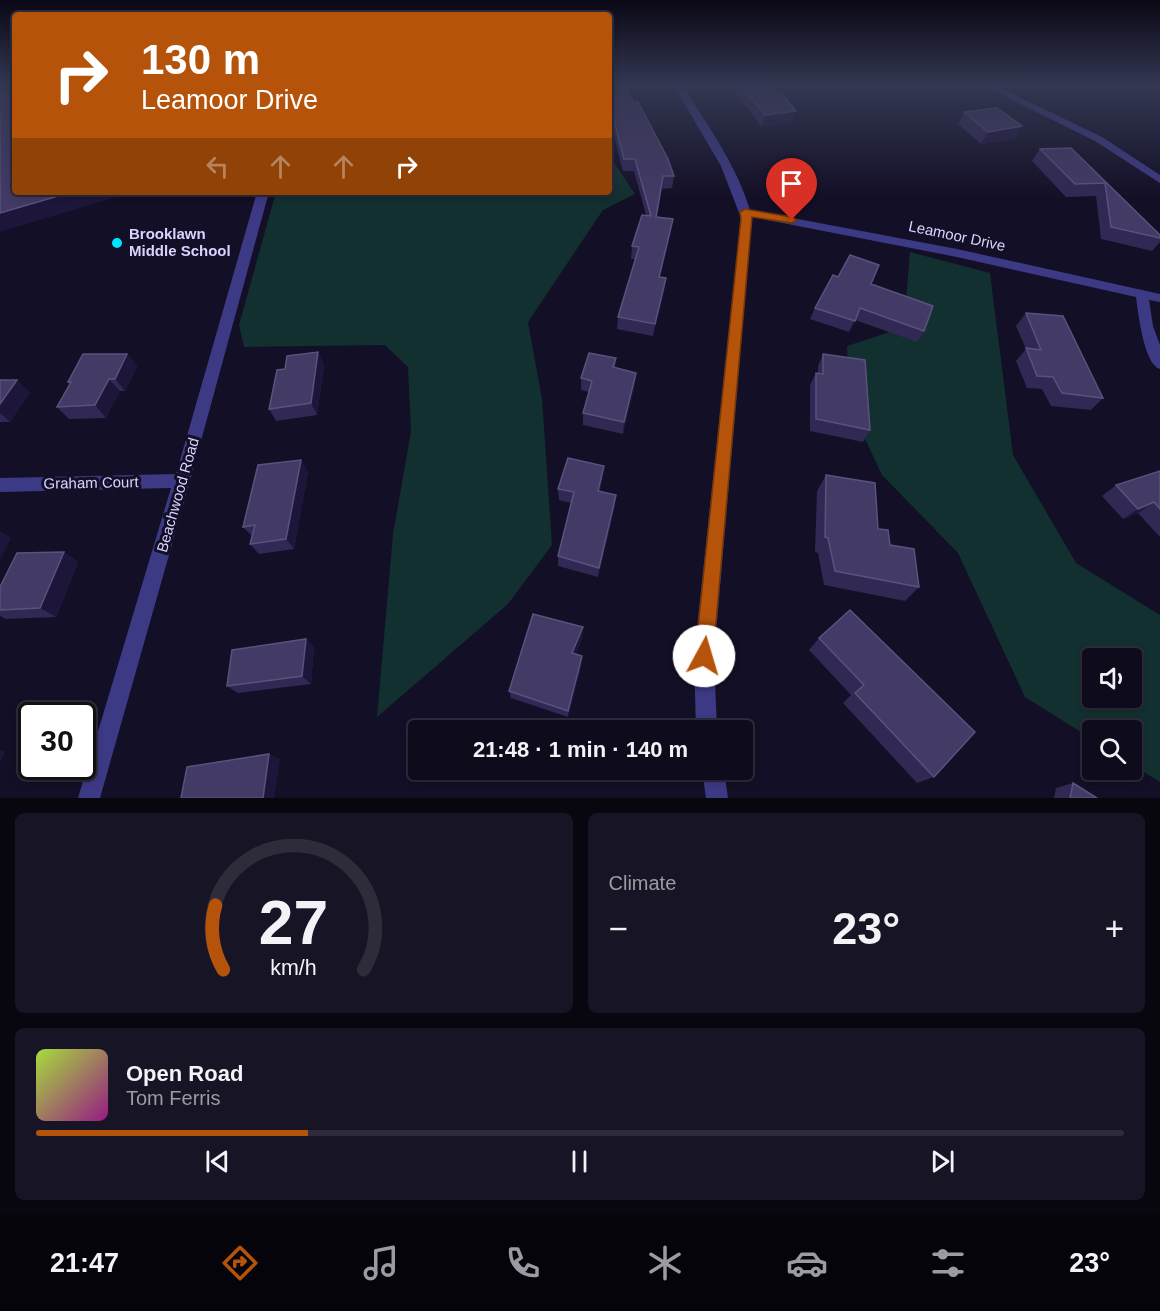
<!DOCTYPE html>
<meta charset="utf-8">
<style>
:root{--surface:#0e0b1c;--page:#171425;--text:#f1f3f6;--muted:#9b9ba3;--line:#2e2b3b;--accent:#b45309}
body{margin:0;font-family:Helvetica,sans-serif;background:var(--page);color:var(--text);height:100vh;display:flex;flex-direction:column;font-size:22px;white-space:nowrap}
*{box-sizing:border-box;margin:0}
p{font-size:20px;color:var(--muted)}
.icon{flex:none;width:33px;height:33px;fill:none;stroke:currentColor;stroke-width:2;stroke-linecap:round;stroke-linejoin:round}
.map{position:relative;height:798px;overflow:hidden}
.sheet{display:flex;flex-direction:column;gap:15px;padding:15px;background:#08060f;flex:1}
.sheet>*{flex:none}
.banner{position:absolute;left:12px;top:12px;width:600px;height:183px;border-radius:6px;box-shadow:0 3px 9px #0003,0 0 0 2px var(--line);background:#b45309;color:#fff;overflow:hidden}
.tools{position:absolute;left:1082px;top:648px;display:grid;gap:12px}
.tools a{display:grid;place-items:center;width:60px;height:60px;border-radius:6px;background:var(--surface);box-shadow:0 3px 9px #0003,0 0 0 2px var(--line);font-size:30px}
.speed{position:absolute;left:18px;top:702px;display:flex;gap:12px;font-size:30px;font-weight:700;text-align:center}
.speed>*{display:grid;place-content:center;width:78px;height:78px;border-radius:50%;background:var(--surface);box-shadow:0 3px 9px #0003,0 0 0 2px var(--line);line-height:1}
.speed .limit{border:3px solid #111;border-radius:9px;background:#fff;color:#111}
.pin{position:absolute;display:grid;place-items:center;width:51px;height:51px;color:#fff;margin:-62px -26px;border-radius:50% 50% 50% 0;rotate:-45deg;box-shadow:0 0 6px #0007}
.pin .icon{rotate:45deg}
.me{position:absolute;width:66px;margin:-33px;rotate:6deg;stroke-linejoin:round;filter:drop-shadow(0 0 4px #0008)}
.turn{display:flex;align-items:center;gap:21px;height:126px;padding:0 30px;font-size:27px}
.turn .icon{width:78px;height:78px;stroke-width:2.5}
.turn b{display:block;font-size:42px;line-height:51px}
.lanes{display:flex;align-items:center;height:57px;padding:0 30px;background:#0003;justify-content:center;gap:30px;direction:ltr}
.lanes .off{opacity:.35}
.big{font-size:45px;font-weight:600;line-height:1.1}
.sheet .widget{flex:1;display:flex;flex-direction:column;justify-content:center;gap:9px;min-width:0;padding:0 21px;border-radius:9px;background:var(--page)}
.sheet .dial{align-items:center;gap:0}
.dial svg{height:156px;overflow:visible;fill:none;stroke:var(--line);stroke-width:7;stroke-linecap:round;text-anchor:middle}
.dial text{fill:var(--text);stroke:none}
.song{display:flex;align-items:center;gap:18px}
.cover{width:72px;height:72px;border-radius:9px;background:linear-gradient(135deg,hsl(80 70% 55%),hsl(310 70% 35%))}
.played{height:6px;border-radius:3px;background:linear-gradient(90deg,var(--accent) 25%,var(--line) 25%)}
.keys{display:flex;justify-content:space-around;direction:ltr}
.heat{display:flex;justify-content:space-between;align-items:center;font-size:33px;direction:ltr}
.sheet .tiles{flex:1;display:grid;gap:15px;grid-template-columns:1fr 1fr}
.widget:last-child{grid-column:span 2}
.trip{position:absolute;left:408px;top:720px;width:345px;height:60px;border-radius:6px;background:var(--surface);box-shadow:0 3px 9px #0003,0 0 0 2px var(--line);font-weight:600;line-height:60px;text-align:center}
.tab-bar{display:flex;height:96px;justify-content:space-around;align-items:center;background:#06040b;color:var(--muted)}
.tab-bar .icon{width:42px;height:42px}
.tab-bar .on{color:var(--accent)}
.tab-bar b{font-size:27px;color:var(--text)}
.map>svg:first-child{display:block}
</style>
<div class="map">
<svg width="1160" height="798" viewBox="0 0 1160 798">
<rect width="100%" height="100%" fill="#130f26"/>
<!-- green -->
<path fill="#12302f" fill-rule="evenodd" d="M609 155 635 194 603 210 528 322 542 399 552 545 508 604 377 717 393 534 411 431 408 367 385 345 244 347 239 325 276 192H609Z
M910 252 990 273 1013 455 1076 563 1160 615V782L1131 764V730H1092V739L1025 697 958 553 882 475 850 407 847 346 893 331 906 300ZM1092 658H1131V698H1092Z"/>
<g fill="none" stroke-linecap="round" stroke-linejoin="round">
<!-- minor -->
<path fill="#3d3a85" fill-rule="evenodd" d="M674 86H683C708 126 736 164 750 210L957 249 1160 294V302L1149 300 1153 326 1160 345V369C1144 365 1138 312 1136 297L957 257 752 217 714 656 717 730H696L694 656 741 218 721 166Z
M984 86H996L1102 137 1160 175V183L1095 141Z
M257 192H269L190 481 100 798H78L171 488 0 492V478L176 474Z
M702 770H724L728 798H706Z"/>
</g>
<!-- wall -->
<path fill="#312854" d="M609 86 633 102 674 176 672 188 662 189 657 217 671 232 660 277 666 278 664 291 653 336 617 329 618 317 635 259H631L632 246 646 215 634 171H623L610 121 609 120Z
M730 86H776L793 123 762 127Z
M964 112 1015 139 981 144 958 124Z
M1071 148 1160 235V242L1152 251 1101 239 1096 196 1066 197 1032 161 1040 149Z
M838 277 871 284 924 331 917 342 855 320 849 332 810 319 815 308Z
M1026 313 1103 398 1091 410 1051 406 1042 389 1027 388 1016 361 1026 349 1016 326Z
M318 352 324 365 317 415 276 421 269 409Z
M127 354 137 366 125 391H120L106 418 69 419 57 407 70 384 68 382Z
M823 354 870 430 863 442 810 431V385L816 373H818V366Z
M616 358 615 368 636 373 635 385 623 434 583 425V413L589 392 581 390V378Z
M0 380 30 392 10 422H0Z
M301 460 308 472 294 549 259 554 250 544 252 536 243 527Z
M1160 471V537L1138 513 1123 519 1102 496 1116 485Z
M826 475 878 529 919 587 905 601 824 585 818 553 815 552 817 491Z
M603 477 600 491 615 506 598 577 558 566V556L571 503 559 500 558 489Z
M64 552 78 562 56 617 6 619 0 616V587Z
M850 610 934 777 917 783 843 703 851 695 809 650 819 638Z
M583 636 576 654 582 663 568 717 511 698 509 691Z
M314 647 311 684 238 693 227 686Z
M1073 783 1097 798H1054L1056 788Z"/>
<!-- shaded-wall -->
<path fill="#1d163a" d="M796 111 793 123 762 127 765 115Z
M1022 126 1015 139 981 144 988 132Z
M663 176 662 189 654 230 656 217Z
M72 192H133L0 232V213Z
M673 219 671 232 657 290 659 277Z
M666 278 664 291 653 336 655 324Z
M318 352 324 365 317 415 311 403Z
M127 354 137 366 125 391 115 379Z
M636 373 635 385 623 434 624 422Z
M109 379 120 391 106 418 95 405Z
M17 380 30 392 10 422 0 413V404Z
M301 460 308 472 294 549 286 539Z
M604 466 603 477 597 502 598 491Z
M616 495 615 506 598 577 599 568Z
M1154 502 1138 513 1123 519 1138 509Z
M0 531 11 538 0 560Z
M64 552 78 562 56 617 40 608Z
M583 627V636L573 662 572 653Z
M306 639 314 647 311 684 302 676Z
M582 656V663L568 717V711Z
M0 750 5 751 0 762Z
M269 754 280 759 274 798H263Z"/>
<!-- building -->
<path fill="#433a66" stroke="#5a527e" stroke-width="1.5" d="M609 86H627L633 102H638L668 159 674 176H663L656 217 673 219 659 277 666 278 655 324 618 317 639 247 632 246 642 215 651 216 635 159H624L611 109 609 108Z
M742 86H776L796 111 765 115Z
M15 87V192H72L0 213V93Z
M997 108 1022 126 988 132 964 112Z
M1071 148 1160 235V238L1111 227 1105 183 1075 184 1040 149Z
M850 255 879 265 871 284 933 306 924 331 860 308 855 321 815 308 833 275 838 277Z
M1026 313 1063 316 1103 398 1062 393 1053 377 1037 376 1026 348 1041 350Z
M318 352 311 403 269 409 277 370 285 369 287 356Z
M589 353 616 358 613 367 636 373 624 422 583 413 592 381 581 378Z
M83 354H127L115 379H109L95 405 57 407 71 382H68Z
M823 354 865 360 870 430 816 419V373L823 374Z
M0 380H17L0 404Z
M568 458 604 466 598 491 616 495 599 568 558 556 574 492 558 489Z
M301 460 286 539 250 544 255 525 243 527 258 465Z
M1160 471V509L1154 502 1138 509 1116 485Z
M826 475 875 483 878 529 888 530 890 545 914 549 919 587 835 571 828 538 825 537Z
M64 552 40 608 0 610V587L17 553Z
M850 610 975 732 934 777 855 693 864 685 819 638Z
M533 614 583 627 572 653 582 656 568 711 509 691Z
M306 639 302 676 227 686 232 650Z
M269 754 263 798H181L187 767Z
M1073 783 1097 798H1070Z"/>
<!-- sky -->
<linearGradient id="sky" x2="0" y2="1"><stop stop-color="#0a0815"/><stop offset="0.43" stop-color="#333752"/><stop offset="1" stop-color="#333752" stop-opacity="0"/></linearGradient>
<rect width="1160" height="198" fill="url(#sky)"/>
<!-- route -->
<path fill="#b45309" stroke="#753606" stroke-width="1.5" d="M745 209 792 217 797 220 792 223 752 217 713 656 710 662 704 665 697 662 695 656 741 218 740 212Z"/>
<!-- markers -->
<circle fill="#00e5ff" stroke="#130f26" stroke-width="2" cx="117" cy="243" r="6"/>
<g text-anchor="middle" stroke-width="6" stroke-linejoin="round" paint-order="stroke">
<!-- poi labels -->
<g font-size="15" font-weight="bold" fill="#d9d4ff" stroke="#130f26" text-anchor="start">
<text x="129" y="239">Brooklawn<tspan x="129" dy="17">Middle School</tspan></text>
</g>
<!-- street labels -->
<g font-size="15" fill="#d9d4ff" stroke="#130f26">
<text transform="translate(957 236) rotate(12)" y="5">Leamoor Drive</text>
<text transform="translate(91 483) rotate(-1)" y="5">Graham Court</text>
<text transform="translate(178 495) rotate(-74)" y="5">Beachwood Road</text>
</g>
</g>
</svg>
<div class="tools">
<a><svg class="icon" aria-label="sound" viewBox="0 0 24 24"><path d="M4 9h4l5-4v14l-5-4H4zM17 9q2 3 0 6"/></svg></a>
<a><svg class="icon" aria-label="search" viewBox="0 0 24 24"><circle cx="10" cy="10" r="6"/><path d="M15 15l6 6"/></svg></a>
</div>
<div class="speed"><div class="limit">30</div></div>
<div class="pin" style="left:792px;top:220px;background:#d93025"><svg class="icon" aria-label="arrive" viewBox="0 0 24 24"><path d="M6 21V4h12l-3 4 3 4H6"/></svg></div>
<svg class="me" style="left:704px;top:656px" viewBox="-20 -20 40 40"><circle r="19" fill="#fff"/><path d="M0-13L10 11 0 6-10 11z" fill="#b45309"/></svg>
<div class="trip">21:48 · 1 min · 140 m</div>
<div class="banner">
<div class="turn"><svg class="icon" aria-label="right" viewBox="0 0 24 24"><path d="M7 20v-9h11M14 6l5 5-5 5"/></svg><div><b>130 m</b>Leamoor Drive</div></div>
<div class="lanes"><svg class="icon off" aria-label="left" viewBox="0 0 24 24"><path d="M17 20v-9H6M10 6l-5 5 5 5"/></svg><svg class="icon off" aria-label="ahead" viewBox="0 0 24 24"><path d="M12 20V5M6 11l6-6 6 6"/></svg><svg class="icon off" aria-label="ahead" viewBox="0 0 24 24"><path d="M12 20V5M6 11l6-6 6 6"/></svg><svg class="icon" aria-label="right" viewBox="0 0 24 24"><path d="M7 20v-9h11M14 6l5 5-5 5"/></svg></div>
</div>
</div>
<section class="sheet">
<div class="tiles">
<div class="widget dial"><svg viewBox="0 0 100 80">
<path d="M14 69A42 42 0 1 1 86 69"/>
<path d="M14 69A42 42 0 0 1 10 36" stroke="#b45309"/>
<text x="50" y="56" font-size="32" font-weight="700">27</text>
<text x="50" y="72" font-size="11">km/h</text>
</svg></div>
<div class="widget"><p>Climate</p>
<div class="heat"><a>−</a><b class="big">23°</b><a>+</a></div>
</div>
<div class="widget">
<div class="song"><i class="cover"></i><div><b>Open Road</b><p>Tom Ferris</p></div></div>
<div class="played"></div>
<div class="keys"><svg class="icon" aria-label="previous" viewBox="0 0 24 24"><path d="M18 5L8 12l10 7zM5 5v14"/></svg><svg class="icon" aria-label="pause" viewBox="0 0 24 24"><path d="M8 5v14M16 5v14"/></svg><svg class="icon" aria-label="next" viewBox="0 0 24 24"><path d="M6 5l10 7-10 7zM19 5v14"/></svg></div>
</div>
</div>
</section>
<nav class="tab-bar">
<b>21:47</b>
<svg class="icon on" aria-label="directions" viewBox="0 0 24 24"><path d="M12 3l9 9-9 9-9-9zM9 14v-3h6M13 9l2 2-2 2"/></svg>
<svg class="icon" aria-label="music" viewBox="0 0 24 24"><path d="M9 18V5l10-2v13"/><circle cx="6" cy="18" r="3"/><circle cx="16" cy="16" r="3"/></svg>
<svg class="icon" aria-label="phone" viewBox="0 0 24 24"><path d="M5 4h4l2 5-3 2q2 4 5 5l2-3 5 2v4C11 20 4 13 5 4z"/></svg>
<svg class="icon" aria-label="climate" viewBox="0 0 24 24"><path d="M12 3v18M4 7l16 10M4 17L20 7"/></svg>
<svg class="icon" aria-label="car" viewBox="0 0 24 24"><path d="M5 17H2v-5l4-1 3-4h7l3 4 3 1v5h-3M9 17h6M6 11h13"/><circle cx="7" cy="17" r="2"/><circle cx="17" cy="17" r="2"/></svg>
<svg class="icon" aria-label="filters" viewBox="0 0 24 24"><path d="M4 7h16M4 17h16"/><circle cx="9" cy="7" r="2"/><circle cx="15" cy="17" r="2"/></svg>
<b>23°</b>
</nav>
